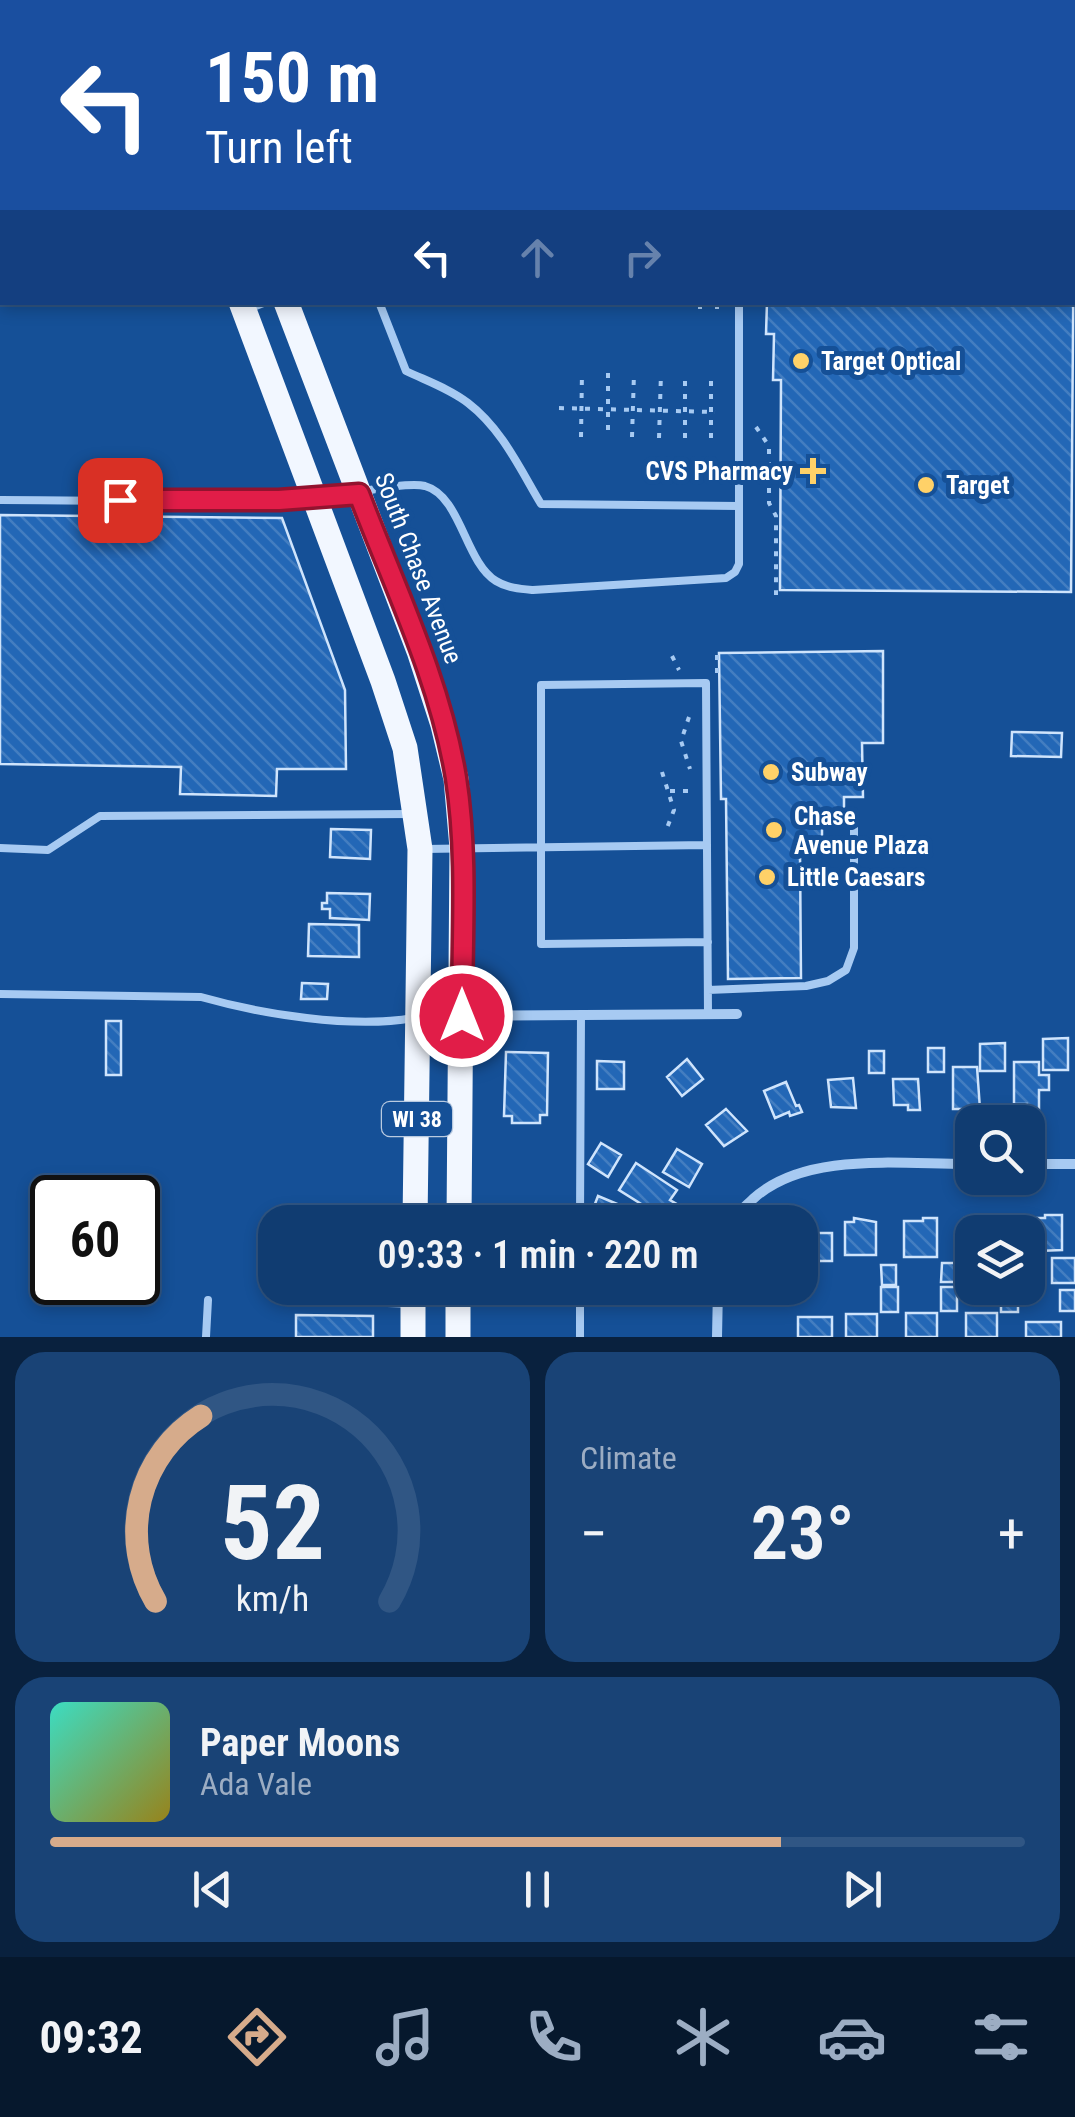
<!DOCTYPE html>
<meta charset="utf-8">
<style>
:root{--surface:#103c71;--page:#194376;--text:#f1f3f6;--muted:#9cadc3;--line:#305684;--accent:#d6ab8b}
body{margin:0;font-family:"Roboto Condensed",sans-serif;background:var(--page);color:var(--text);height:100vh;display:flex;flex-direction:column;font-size:38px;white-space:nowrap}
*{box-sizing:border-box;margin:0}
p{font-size:32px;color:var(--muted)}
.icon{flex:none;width:55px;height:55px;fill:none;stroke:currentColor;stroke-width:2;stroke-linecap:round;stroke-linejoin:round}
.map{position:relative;height:1337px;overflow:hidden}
.sheet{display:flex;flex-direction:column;gap:15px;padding:15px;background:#09213e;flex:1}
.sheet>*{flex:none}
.hud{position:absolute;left:0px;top:0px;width:1075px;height:305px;box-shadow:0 5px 15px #0003,0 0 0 2px var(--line);background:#1a4fa0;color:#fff;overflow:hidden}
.buttons{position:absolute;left:955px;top:1105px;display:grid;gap:20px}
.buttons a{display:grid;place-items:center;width:90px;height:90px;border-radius:20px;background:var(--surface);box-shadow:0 5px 15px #0003,0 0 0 2px var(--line);font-size:50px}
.speed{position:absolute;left:30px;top:1175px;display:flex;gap:20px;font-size:50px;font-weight:700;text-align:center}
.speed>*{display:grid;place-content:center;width:130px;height:130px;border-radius:50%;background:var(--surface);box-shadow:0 5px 15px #0003,0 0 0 2px var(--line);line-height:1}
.speed .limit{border:5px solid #111;border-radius:15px;background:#fff;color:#111}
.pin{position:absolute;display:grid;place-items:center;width:85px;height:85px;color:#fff;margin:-42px;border-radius:20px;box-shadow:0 5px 15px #0006}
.me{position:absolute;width:110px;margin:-55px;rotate:0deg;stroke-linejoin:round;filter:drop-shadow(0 0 8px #0008)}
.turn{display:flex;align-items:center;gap:35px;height:210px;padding:0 40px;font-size:45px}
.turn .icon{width:130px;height:130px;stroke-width:2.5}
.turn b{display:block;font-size:70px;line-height:85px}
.lanes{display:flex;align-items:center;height:95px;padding:0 40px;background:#0003;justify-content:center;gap:50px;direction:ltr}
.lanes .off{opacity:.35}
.big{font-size:75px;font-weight:600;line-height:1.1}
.sheet .tile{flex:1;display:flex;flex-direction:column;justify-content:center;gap:15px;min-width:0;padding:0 35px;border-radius:30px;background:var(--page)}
.sheet .dial{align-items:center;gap:0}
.dial svg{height:260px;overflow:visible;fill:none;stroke:var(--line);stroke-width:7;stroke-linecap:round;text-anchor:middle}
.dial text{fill:var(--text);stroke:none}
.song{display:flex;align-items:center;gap:30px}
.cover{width:120px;height:120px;border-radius:15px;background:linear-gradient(135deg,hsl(170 70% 55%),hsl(50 70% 35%))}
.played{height:10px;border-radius:5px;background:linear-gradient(90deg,var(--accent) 75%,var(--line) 75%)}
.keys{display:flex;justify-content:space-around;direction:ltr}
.heat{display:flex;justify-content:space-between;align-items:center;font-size:55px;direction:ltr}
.sheet .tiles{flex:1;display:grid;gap:15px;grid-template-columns:1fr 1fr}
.tile:last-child{grid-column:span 2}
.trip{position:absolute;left:258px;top:1205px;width:560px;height:100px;border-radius:30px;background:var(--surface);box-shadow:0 5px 15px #0003,0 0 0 2px var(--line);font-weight:600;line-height:100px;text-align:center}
.dock{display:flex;height:160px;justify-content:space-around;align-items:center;background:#06182d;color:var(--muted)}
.dock .icon{width:70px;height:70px}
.dock .selected{color:var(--accent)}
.dock b{font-size:45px;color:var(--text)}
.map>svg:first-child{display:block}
</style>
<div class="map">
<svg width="1075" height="1337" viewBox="0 0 1075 1337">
<defs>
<pattern id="building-back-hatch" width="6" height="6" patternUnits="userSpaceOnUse" patternTransform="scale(2.5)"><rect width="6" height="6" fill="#2367b6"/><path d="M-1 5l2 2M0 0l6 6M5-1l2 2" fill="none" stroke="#447ec1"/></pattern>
</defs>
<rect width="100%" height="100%" fill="#155097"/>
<!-- building -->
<path fill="url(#building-back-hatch)" stroke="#cfe4fc" stroke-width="2.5" d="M1072 199H1074L1071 592 780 590 781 380H773L774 334H766L767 302H1072Z
M0 515 282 518 345 690 346 769H277L276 796 180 794 181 767 0 764Z
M883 651V743H862L863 797H844V809L822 810V851H800L801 978 728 979 726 799H721L719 653Z
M1012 732 1062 733 1061 757 1011 756Z
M331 829 371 830 370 859 330 857Z
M327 893 370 894 369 920 330 918V909H322V903H327Z
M309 924 359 925V957L308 956Z
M302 983 328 984 327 999H301Z
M106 1021H121V1075H106Z
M1068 1038V1070H1043V1039Z
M1005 1043V1071H980V1044Z
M928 1048H944V1072H928Z
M869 1051H884V1073H869Z
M506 1052 548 1053 547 1115H540V1123H512V1116H504Z
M687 1059 703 1079 682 1096 667 1077Z
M597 1061 624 1062V1089H597Z
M1014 1062H1039V1075H1049V1090H1039V1112H1028L1027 1104H1014Z
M953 1067H977L980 1109H953Z
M853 1078 856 1108 831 1107 828 1080Z
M893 1079H918L920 1110H908V1105H894Z
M786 1082 796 1106 799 1105 802 1112 790 1116 789 1112 775 1118 764 1091Z
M726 1109 747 1131 724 1146 706 1125Z
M601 1143 621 1155 608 1177 588 1164Z
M677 1149 702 1164 689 1187 663 1172Z
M636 1163 677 1190 670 1200 680 1206 670 1222 619 1190Z
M598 1196 622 1206 616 1222 590 1217Z
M1045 1215H1062V1250L1038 1251V1247H1028L1025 1218H1045Z
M854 1218 876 1222V1255H845V1222H854Z
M923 1218H937V1257H904V1221H923Z
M965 1218H992V1223H996V1232H972V1254H965Z
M800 1233H832V1261H800Z
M1052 1258H1075V1283H1052Z
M942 1263H956L955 1282H941Z
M881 1265H896V1285H882Z
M881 1287H898V1312H881Z
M941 1287H957V1311H941Z
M502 1288H550V1302L502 1301Z
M588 1288H610V1299L588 1298Z
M759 1288H782V1305H759Z
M1001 1288H1018V1312H1001Z
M1060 1290H1075V1311H1060Z
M906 1313H937V1337H906Z
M966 1313H997V1337H966Z
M846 1314H877V1337H846Z
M296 1315 373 1316V1337H296Z
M798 1317H832V1337H798Z
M1026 1322H1061V1337H1026Z"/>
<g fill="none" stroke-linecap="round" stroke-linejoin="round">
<!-- path -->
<path stroke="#a7caf2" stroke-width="4" stroke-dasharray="5 8" stroke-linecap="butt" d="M700 309V302
M717 309V302
M608 373V437
M559 408 715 412
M756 427 769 446V503L776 516V595
M581 437 582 372
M632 437 634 373
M659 438 661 373
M685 438V373
M711 438V373
M717 655V674
M672 656 679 670
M689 717 681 741 690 769
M662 772 674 810 667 828
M670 791H691"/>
<!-- service -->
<path stroke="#a7caf2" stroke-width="8" d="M0 54 2 53
M379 302 406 371C427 381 450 389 468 403 502 429 520 469 541 504L739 506
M248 309 266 302
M0 500C104 500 209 504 312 499 339 497 404 481 425 486 461 496 465 562 496 581 507 588 521 589 533 590L726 578 735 572 739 564V302
M0 848 48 850 100 816 412 814
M424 849 707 845
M708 942 541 944V685L706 683 708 1014
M708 990 806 986 828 981 846 970 854 948V824
M0 994 201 997C261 1014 352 1029 413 1018
M580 1222 581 1014
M341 1301 411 1304
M206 1337 208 1300
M580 1337V1288"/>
<!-- minor -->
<path stroke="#a7caf2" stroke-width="10" d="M760 0V2
M426 2V0
M1072 11H1075
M419 1016 737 1014
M1028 1164H1075
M733 1222C737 1212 745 1207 753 1199 806 1150 905 1165 972 1164
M717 1337 718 1288"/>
<!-- primary -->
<path stroke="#f2f7ff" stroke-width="25" d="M126 0 127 2
M173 0 174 2
M241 302 383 681 405 748 420 849 415 1222
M286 302 419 651 443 725 456 779 462 848 459 1222
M413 1337V1288
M458 1337V1288"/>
</g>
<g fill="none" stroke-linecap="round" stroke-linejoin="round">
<!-- route casing -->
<g stroke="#92132f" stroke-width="25">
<path id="route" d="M120 500H279L359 494C394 586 440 680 456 778 468 855 462 937 462 1016"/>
</g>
<!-- route -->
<use href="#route" stroke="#e11d48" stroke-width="18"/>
</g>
<!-- markers -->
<g fill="#ffd168" stroke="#155097" stroke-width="4">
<circle cx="801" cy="361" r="10"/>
<path d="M808 456h10v10h10v10h-10v10h-10v-10h-10v-10h10z"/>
<circle cx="926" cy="485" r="10"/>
<circle cx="771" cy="772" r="10"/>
<circle cx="774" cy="830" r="10"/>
<circle cx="767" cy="877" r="10"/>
</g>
<g text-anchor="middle" stroke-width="10" stroke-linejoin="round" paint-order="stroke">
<!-- shield labels -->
<rect fill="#155097" stroke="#b9cae0" stroke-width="2.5" x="382" y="1102" width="70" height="34" rx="8"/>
<g font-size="22" font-weight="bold" fill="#fff">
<text x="417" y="1127">WI 38</text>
</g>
<!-- poi labels -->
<g font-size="25" font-weight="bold" fill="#fff" stroke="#155097" text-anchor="start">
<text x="821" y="370">Target Optical</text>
<text x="793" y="480" text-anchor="end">CVS Pharmacy</text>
<text x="946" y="494">Target</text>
<text x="791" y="781">Subway</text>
<text x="794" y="825">Chase<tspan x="794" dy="29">Avenue Plaza</tspan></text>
<text x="787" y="886">Little Caesars</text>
</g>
<!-- street labels -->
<g font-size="25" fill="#fff" stroke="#155097">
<text transform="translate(419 568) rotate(69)" y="9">South Chase Avenue</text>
</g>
</g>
</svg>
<div class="buttons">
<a><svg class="icon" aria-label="search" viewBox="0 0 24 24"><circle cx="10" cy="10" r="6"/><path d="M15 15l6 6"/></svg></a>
<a><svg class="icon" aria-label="layers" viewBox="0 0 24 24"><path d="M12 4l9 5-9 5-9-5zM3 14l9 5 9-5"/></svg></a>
</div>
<div class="speed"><div class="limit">60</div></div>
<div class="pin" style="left:120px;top:500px;background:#d93025"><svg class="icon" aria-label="arrive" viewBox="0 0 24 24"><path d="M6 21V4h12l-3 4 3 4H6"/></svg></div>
<svg class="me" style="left:462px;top:1016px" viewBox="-20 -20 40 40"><circle r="17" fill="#e11d48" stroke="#fff" stroke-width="3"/><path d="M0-11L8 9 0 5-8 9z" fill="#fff"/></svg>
<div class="trip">09:33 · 1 min · 220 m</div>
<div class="hud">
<div class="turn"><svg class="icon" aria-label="left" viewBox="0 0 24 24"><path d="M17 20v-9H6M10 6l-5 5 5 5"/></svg><div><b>150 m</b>Turn left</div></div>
<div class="lanes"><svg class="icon" aria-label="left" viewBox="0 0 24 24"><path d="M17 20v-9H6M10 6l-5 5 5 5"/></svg><svg class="icon off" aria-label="ahead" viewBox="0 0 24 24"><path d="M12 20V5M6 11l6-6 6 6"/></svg><svg class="icon off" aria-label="right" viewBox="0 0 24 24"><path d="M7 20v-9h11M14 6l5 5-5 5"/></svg></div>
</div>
</div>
<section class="sheet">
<div class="tiles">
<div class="tile dial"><svg viewBox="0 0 100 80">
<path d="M14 69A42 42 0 1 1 86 69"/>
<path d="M14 69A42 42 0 0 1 28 12" stroke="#d6ab8b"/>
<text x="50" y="56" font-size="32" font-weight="700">52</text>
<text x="50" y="72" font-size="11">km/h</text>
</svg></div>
<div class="tile"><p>Climate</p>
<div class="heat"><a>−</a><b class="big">23°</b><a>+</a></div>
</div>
<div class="tile">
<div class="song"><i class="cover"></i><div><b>Paper Moons</b><p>Ada Vale</p></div></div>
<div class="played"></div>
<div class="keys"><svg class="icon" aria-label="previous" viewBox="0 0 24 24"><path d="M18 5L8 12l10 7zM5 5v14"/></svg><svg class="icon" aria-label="pause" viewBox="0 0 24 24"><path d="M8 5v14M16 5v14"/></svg><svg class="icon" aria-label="next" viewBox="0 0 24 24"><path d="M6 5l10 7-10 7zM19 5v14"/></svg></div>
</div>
</div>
</section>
<nav class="dock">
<b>09:32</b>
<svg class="icon selected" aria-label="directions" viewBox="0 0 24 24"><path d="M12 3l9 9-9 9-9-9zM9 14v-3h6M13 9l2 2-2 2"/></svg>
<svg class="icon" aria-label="music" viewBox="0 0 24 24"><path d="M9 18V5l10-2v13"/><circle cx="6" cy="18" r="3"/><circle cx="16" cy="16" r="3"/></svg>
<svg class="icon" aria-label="phone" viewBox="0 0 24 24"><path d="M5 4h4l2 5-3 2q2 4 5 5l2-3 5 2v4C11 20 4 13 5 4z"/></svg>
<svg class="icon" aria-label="climate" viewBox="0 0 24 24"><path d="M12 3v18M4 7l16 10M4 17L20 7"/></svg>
<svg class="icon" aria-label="car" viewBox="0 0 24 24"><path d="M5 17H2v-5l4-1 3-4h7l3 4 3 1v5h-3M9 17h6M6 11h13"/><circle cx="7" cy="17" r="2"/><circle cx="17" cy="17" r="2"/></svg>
<svg class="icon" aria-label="filters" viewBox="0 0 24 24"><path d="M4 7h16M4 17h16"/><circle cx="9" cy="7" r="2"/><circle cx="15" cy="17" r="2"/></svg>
</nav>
